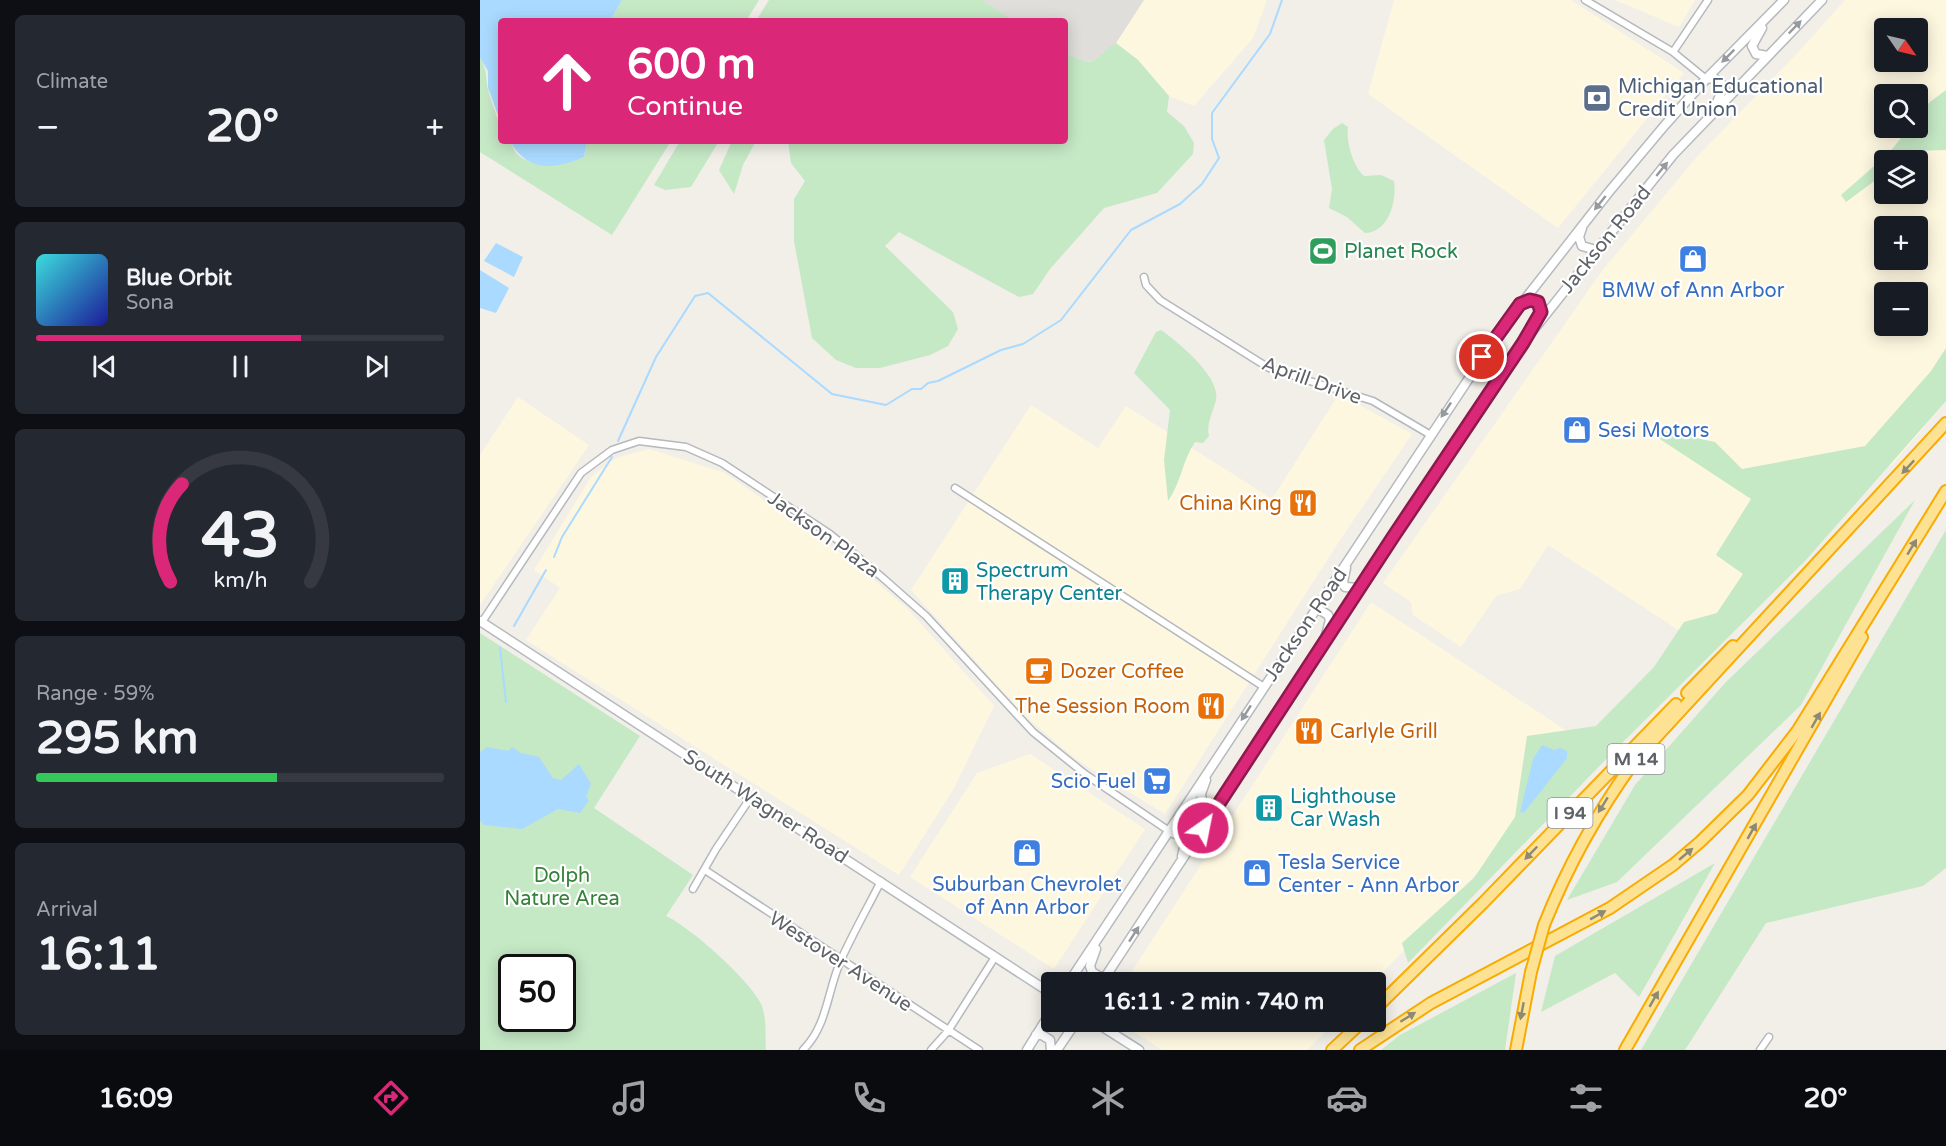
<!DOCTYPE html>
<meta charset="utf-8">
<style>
:root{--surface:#171b24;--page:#242831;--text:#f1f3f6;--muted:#9ea1a6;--line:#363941;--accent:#db2777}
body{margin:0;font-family:"Varela Round",sans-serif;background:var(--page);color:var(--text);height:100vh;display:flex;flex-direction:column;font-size:22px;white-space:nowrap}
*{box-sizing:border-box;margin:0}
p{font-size:20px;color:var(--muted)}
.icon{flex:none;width:33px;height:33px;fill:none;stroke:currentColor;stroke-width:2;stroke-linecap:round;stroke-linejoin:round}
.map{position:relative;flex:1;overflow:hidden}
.panel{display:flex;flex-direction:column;gap:15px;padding:15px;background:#0d0f14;width:480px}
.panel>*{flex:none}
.hud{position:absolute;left:18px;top:18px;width:570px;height:126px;border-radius:6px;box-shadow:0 3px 15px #0003;background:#db2777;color:#fff;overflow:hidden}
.needle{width:39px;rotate:124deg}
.tools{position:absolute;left:1394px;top:18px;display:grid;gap:12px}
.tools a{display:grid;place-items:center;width:54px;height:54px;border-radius:6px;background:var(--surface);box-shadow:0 3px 15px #0003;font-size:30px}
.speed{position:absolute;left:18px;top:954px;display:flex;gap:12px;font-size:30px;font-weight:700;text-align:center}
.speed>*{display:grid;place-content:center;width:78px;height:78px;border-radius:50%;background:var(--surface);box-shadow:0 3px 15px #0003;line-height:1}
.speed .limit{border:3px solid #111;border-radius:9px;background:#fff;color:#111}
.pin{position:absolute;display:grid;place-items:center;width:51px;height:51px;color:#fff;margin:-26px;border:3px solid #fff;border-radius:50%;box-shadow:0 2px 6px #0007}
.me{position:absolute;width:66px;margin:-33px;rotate:33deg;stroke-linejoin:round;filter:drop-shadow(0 0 4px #0008)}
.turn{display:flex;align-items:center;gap:21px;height:126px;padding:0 30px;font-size:27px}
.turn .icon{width:78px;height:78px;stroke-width:2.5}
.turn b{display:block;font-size:42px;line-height:51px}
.big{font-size:45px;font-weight:700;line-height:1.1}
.panel .tile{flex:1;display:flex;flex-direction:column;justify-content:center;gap:9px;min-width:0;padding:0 21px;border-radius:9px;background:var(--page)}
.panel .dial{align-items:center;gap:0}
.dial svg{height:156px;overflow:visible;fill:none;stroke:var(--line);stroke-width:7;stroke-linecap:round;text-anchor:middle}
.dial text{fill:var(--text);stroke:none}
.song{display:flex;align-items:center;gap:18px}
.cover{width:72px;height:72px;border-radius:9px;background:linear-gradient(135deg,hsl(180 70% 55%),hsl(240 70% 35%))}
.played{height:6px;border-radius:3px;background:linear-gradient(90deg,var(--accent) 65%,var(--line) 65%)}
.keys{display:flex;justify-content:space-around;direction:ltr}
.heat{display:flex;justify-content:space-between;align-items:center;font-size:33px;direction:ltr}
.charge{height:9px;border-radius:4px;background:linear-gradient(90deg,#34c759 59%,var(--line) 0)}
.trip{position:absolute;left:561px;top:972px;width:345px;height:60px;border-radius:6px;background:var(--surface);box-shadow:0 3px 15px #0003;font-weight:700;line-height:60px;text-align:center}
.dock{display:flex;height:96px;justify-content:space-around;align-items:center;background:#090b0e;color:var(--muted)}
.dock .icon{width:42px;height:42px}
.dock .current{color:var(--accent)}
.dock b{font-size:27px;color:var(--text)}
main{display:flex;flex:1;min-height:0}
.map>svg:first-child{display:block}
</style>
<main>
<section class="panel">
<div class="tile"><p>Climate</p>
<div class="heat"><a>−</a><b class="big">20°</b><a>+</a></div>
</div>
<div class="tile">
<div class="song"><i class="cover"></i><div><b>Blue Orbit</b><p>Sona</p></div></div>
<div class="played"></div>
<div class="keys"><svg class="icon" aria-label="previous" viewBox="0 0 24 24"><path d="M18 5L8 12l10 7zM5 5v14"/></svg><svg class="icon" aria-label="pause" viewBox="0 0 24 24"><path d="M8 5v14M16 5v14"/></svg><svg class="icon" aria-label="next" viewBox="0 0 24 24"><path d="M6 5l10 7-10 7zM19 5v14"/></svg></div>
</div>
<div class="tile dial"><svg viewBox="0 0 100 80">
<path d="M14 69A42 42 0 1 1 86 69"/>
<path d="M14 69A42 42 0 0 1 20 19" stroke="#db2777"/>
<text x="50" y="56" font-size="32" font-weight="700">43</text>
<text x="50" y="72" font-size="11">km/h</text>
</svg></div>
<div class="tile"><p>Range · 59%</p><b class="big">295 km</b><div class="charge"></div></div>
<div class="tile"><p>Arrival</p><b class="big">16:11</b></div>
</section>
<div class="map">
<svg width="1466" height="1050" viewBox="0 0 1466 1050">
<rect width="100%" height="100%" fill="#f1efe8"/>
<!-- commercial -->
<path fill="#fef7e0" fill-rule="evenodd" d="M664 0H787L773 38 714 106 689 96 658 60 636 43Z
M914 0H1091L1204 73 1078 228 888 94Z
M1135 0H1215L1199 27Z
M1365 0H1466V401L1412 465 1229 470 1272 499 1236 554 1263 574 1217 642 1068 545 1040 589 1016 596 981 647 933 615 931 602 903 583 1122 271 1215 159 1322 48ZM1404 28H1437V62H1404ZM1404 94H1437V128H1404ZM1404 160H1437V194H1404ZM1404 226H1437V260H1404ZM1404 292H1437V326H1404Z
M38 397 109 445 0 605V455Z
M857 397 874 402 932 434 860 540 685 814 597 760 547 718 431 590 551 405 618 448 646 406 792 499Z
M169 449 245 473 365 556 427 608 514 706 473 790 419 875 46 640 80 588 54 570 111 477 136 458Z
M891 602 1114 749 894 982H645Z
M550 754 665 829 574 969 430 877 497 773Z
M639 1022H855L827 1050H682Z"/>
<!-- industrial -->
<path fill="#e0deda" d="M502 0H664L636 43 619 60 604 62 585 52V21H535Z"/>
<!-- green -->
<path fill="#c5e8c5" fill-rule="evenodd" d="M142 0H279L266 21H130Z
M289 0H502L535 21H276Z
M636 43 658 60 689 96 687 112 704 126 714 143 713 154 677 193 624 208 570 269 553 294 539 297 419 232 405 246 473 312 478 329 468 346 450 355 400 368H376L356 360 332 338 314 241V199L325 181 311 163 308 141H585V52C619 71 611 59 636 43Z
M0 58C8 72 5 76 8 90 13 110 21 120 21 141H30C32 145 34 151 37 154 54 170 86 165 104 157L107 141H191L132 235 0 152Z
M1466 90V150L1435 151 1422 160H1404V174L1366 202 1361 195 1409 153 1429 128H1437C1437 108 1452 101 1466 90Z
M862 123 868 127C866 142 873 166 884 176L901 175 914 181C917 201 909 232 885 233L867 217 849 208 852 189 844 140 853 129Z
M200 141H239L211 187 185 190 174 185Z
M252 141H276L263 165 254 194 239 170Z
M681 330C698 342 741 377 736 400 733 412 726 424 729 436L723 443 715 442C702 461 701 483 688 501L684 460 690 410 654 373 676 332Z
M1466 348V401L1325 561 1135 750 928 963 922 943 994 878 1035 817 1047 736 1116 726 1174 667 1204 622 1237 613 1263 574 1236 555 1271 499 1160 426 1235 442 1262 469 1385 446 1451 371Z
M1435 500 1321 705 1137 882 1087 900 1155 785 1245 683Z
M1466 530V868L1443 886 1286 923 1205 1050H1161Z
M0 633 160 736 114 808 213 875 186 916C210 927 269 979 281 1004 287 1017 285 1036 286 1050H0ZM32 968H82V1018H32Z
M1235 863 1159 997 1135 973 1061 1012 1075 956Z
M1036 973 1025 1050H901L920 1035Z"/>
<!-- water -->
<path fill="#aadaff" d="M0 0H142L130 21H21V123L8 88V71L0 58Z
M30 141H107L104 157C74 170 47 172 30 141Z
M16 243 43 257 34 277 4 261Z
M0 270 29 288 16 313 0 308Z
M1062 745 1074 750 1080 748 1087 751V758L1044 813 1040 812 1053 759Z
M7 747 28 751 32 747 41 753 59 757 73 778 81 780 99 764 111 784 106 797 109 800 100 813 78 809 42 829 4 825 0 821V752Z"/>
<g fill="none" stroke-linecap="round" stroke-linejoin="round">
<!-- stream -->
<path stroke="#aadaff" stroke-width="2" d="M138 441 176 357 215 296 228 293 352 394 406 405 432 389H441L448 383 458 381 521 350 543 344 581 320 651 230 700 204 722 184 739 158 732 139V113L790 34 802 0
M74 557 82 537 132 457
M34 626 66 570
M20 648 26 702"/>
<!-- minor casing -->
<g stroke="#b5b8bc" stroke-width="9">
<path id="minor" d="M1105 0 1193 52 1226 79
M1193 52 1228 0
M664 277 666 285 680 300 789 368 893 401 949 434
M475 488 784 687
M2 622 101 473 132 450 159 441 206 447 242 463 350 534 403 578 446 616 553 732 605 774 689 831
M225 870 499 1050
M213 889 236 849 271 797
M323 1050C348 1025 347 991 361 960 373 933 388 907 401 881
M451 1050 468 1031 515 957
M1280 1050 1289 1037"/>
</g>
<!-- secondary casing -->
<g stroke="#b6babf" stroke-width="11">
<path id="secondary" d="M1282 28 1272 46 1276 54 1288 56
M1226 79 1234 78 1244 86 1235 107
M1102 228 1099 237 1102 246 1116 250
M1041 304 1050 300 1058 302 1062 308 1057 319
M866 568 863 582 865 587 879 588
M837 608 848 615 850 620 846 635
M0 621 572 994
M726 780 721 794 722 802 732 807 739 803
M689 831 702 837 705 844 702 856
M616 949 610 966 612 972 620 977 626 976
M589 982 1021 330 1128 193 1185 125 1226 79 1304 0
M622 982 913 537 1043 343 1193 155 1342 0
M615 1022 659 1050
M556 1035H562L570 1040 571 1050
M547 1050 572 1010
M577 1050 596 1022"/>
</g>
<!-- motorway casing -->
<g stroke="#f9ab00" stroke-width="14">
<path id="motorway" d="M1207 693 1253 646
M1064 925C1088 865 1118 811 1156 759L1466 423
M896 1008 1003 903 1196 704
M852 1050 882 1022
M880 1050 951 1003 1130 908 1193 865 1220 842 1268 795 1318 730 1466 491
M1036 1050 1051 972
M1145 1050 1382 637"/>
</g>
<!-- minor -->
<use href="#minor" stroke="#fff" stroke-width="6"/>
<!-- secondary -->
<use href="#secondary" stroke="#fff" stroke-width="8"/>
<!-- motorway -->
<use href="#motorway" stroke="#fde293" stroke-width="10"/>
<!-- motorway-bridge casing -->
<g stroke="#f9ab00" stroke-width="14" stroke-linecap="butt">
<path id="motorway-bridge" d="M1051 972 1064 925"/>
</g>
<!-- motorway-bridge -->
<use href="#motorway-bridge" stroke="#fde293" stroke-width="10"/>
</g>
<!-- one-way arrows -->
<defs><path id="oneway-solid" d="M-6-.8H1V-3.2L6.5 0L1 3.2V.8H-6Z" transform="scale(1.5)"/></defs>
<g fill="#979a9d">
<use href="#oneway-solid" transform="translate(1315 27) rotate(-46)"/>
<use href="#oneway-solid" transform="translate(1248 56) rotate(135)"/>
<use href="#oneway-solid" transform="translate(1182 169) rotate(-51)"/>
<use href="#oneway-solid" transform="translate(1120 203) rotate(129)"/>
<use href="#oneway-solid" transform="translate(966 410) rotate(124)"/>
<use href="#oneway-solid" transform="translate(766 713) rotate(123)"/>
<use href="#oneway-solid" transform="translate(654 934) rotate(-57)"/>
</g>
<g fill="#8e8975">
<use href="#oneway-solid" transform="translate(1428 467) rotate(133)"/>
<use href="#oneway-solid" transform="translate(1432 547) rotate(-59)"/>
<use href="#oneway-solid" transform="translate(1336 720) rotate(-60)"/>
<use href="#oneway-solid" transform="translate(1123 805) rotate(122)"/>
<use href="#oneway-solid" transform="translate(1272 831) rotate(-60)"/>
<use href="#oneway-solid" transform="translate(1051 853) rotate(134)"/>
<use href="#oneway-solid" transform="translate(1206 854) rotate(-40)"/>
<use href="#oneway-solid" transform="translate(1118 915) rotate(-29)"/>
<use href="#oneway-solid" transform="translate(1174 999) rotate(-60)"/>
<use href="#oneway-solid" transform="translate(1042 1011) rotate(101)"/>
<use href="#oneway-solid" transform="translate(928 1017) rotate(-32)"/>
</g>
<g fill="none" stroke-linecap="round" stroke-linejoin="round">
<!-- route casing -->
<g stroke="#8e194d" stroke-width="15">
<path id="route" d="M723 828 913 537 1043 343 1061 312 1058 302 1050 300 1040 304 1002 357"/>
</g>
<!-- route -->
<use href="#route" stroke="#db2777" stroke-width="10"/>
</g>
<!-- icons -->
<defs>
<g id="bank-square" transform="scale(1.5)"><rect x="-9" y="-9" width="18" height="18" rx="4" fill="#5c6f8a" stroke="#fff"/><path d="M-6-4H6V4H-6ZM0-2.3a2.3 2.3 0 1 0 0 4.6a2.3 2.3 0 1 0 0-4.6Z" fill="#fff"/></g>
<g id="stadium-square" transform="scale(1.5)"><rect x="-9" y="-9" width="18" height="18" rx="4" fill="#2e9e5b" stroke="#fff"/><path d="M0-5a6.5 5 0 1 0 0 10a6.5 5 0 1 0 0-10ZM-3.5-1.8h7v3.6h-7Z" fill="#fff"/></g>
<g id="shop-square" transform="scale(1.5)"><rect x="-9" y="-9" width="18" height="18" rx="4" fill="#3f7fe0" stroke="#fff"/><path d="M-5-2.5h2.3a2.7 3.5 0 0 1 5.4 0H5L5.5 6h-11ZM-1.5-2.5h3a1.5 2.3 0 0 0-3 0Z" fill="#fff"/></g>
<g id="restaurant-square" transform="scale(1.5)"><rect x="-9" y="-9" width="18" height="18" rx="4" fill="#e8710a" stroke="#fff"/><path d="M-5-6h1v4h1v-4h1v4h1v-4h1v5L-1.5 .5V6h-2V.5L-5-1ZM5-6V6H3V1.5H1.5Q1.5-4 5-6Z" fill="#fff"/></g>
<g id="building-square" transform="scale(1.5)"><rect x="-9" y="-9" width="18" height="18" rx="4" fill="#0f9aa8" stroke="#fff"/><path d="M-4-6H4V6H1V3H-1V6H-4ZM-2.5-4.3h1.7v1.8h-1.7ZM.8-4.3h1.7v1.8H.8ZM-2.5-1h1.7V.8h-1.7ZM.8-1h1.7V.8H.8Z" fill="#fff"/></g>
<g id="cafe-square" transform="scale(1.5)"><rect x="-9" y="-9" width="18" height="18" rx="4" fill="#e8710a" stroke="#fff"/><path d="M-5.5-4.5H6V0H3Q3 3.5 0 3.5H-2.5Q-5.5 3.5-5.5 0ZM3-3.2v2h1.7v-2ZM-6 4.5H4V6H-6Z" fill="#fff"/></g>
<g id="supermarket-square" transform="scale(1.5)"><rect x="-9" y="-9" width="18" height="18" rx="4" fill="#3f7fe0" stroke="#fff"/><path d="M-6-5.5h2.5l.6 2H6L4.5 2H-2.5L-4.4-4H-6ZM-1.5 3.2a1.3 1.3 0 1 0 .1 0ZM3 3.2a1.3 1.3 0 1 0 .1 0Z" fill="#fff"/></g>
</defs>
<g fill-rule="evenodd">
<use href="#bank-square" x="1117" y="98"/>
<use href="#stadium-square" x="843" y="251"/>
<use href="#shop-square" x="1213" y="259"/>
<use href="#shop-square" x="1097" y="430"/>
<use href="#restaurant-square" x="823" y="503"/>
<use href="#building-square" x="475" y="581"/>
<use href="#cafe-square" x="559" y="671"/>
<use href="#restaurant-square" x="731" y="706"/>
<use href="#restaurant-square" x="829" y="731"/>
<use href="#supermarket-square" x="677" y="781"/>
<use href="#building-square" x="789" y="808"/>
<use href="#shop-square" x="547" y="853"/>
<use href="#shop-square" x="777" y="873"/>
</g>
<g text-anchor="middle" stroke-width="4.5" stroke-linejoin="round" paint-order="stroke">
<!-- shield labels -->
<g fill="#fff" stroke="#8f9295" stroke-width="1.5">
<rect x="1127.5" y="744" width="57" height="30" rx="4.5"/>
<rect x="1067.5" y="798" width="45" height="30" rx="4.5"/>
</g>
<g font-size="18" font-weight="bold" fill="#5f6368">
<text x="1156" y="765">M 14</text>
<text x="1090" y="819">I 94</text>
</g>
<!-- service labels -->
<g font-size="20" fill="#4e5e75" stroke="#fff" text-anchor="start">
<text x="1138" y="93">Michigan Educational<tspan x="1138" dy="23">Credit Union</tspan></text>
</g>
<!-- street labels -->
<g font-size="20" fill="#5f6368" stroke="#fff">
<text transform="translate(1125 239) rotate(-51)" y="7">Jackson Road</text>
<text transform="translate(832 380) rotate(20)" y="7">Aprill Drive</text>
<text transform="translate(344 534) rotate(36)" y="7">Jackson Plaza</text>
<text transform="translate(825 624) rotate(-56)" y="7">Jackson Road</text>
<text transform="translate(286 806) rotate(33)" y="7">South Wagner Road</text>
<text transform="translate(361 961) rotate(33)" y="7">Westover Avenue</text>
</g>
<!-- leisure labels -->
<g font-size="20" fill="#27864d" stroke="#fff" text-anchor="start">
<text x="864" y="258">Planet Rock</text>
</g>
<!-- shop labels -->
<g font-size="20" fill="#366cbe" stroke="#fff">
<text x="1213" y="297">BMW of Ann Arbor</text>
<text x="1118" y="437" text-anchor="start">Sesi Motors</text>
<text x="656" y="788" text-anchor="end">Scio Fuel</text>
<text x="798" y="869" text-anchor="start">Tesla Service<tspan x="798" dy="23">Center - Ann Arbor</tspan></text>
<text x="547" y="891">Suburban Chevrolet<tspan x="547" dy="23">of Ann Arbor</tspan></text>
</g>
<!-- food labels -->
<g font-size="20" fill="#c56008" stroke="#fff" text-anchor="end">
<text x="802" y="510">China King</text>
<text x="580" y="678" text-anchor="start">Dozer Coffee</text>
<text x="710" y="713">The Session Room</text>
<text x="850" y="738" text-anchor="start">Carlyle Grill</text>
</g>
<!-- culture labels -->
<g font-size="20" fill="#0d838f" stroke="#fff" text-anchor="start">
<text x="496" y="577">Spectrum<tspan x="496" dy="23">Therapy Center</tspan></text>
<text x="810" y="803">Lighthouse<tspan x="810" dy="23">Car Wash</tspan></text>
</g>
<!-- park labels -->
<g font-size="20" fill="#348238" stroke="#fff">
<text x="82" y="882">Dolph<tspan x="82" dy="23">Nature Area</tspan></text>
</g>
</g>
</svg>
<div class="tools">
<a><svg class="needle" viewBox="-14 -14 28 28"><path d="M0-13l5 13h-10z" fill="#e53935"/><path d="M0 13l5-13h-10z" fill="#9ea1a6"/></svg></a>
<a><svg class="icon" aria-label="search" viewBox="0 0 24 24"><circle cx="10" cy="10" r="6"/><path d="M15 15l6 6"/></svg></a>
<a><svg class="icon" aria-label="layers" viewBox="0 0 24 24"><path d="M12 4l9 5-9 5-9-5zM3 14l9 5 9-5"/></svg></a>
<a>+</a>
<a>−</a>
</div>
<div class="speed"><div class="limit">50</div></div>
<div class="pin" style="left:1002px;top:357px;background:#d93025"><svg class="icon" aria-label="arrive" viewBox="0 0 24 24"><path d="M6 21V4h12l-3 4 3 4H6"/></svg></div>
<svg class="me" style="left:723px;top:828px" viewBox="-20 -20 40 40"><circle r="17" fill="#db2777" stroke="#fff" stroke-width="3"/><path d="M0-11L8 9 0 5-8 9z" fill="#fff"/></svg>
<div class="trip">16:11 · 2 min · 740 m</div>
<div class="hud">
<div class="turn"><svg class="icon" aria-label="ahead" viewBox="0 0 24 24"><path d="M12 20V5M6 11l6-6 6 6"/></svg><div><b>600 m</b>Continue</div></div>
</div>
</div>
</main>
<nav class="dock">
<b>16:09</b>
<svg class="icon current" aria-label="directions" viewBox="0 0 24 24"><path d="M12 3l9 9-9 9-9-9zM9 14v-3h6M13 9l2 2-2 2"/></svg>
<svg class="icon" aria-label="music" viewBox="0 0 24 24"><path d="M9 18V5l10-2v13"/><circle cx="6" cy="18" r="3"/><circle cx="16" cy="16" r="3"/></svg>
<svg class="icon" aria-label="phone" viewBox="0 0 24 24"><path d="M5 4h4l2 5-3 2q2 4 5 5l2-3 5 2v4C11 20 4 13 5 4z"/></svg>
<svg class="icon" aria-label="climate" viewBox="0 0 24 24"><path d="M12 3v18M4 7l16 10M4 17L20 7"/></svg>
<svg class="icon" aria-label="car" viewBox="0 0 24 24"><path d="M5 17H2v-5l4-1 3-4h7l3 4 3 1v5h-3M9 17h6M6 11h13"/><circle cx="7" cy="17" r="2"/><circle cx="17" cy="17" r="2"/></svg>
<svg class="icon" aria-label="filters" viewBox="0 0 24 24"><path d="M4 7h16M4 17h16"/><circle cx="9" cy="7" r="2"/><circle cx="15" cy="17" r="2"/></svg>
<b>20°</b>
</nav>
